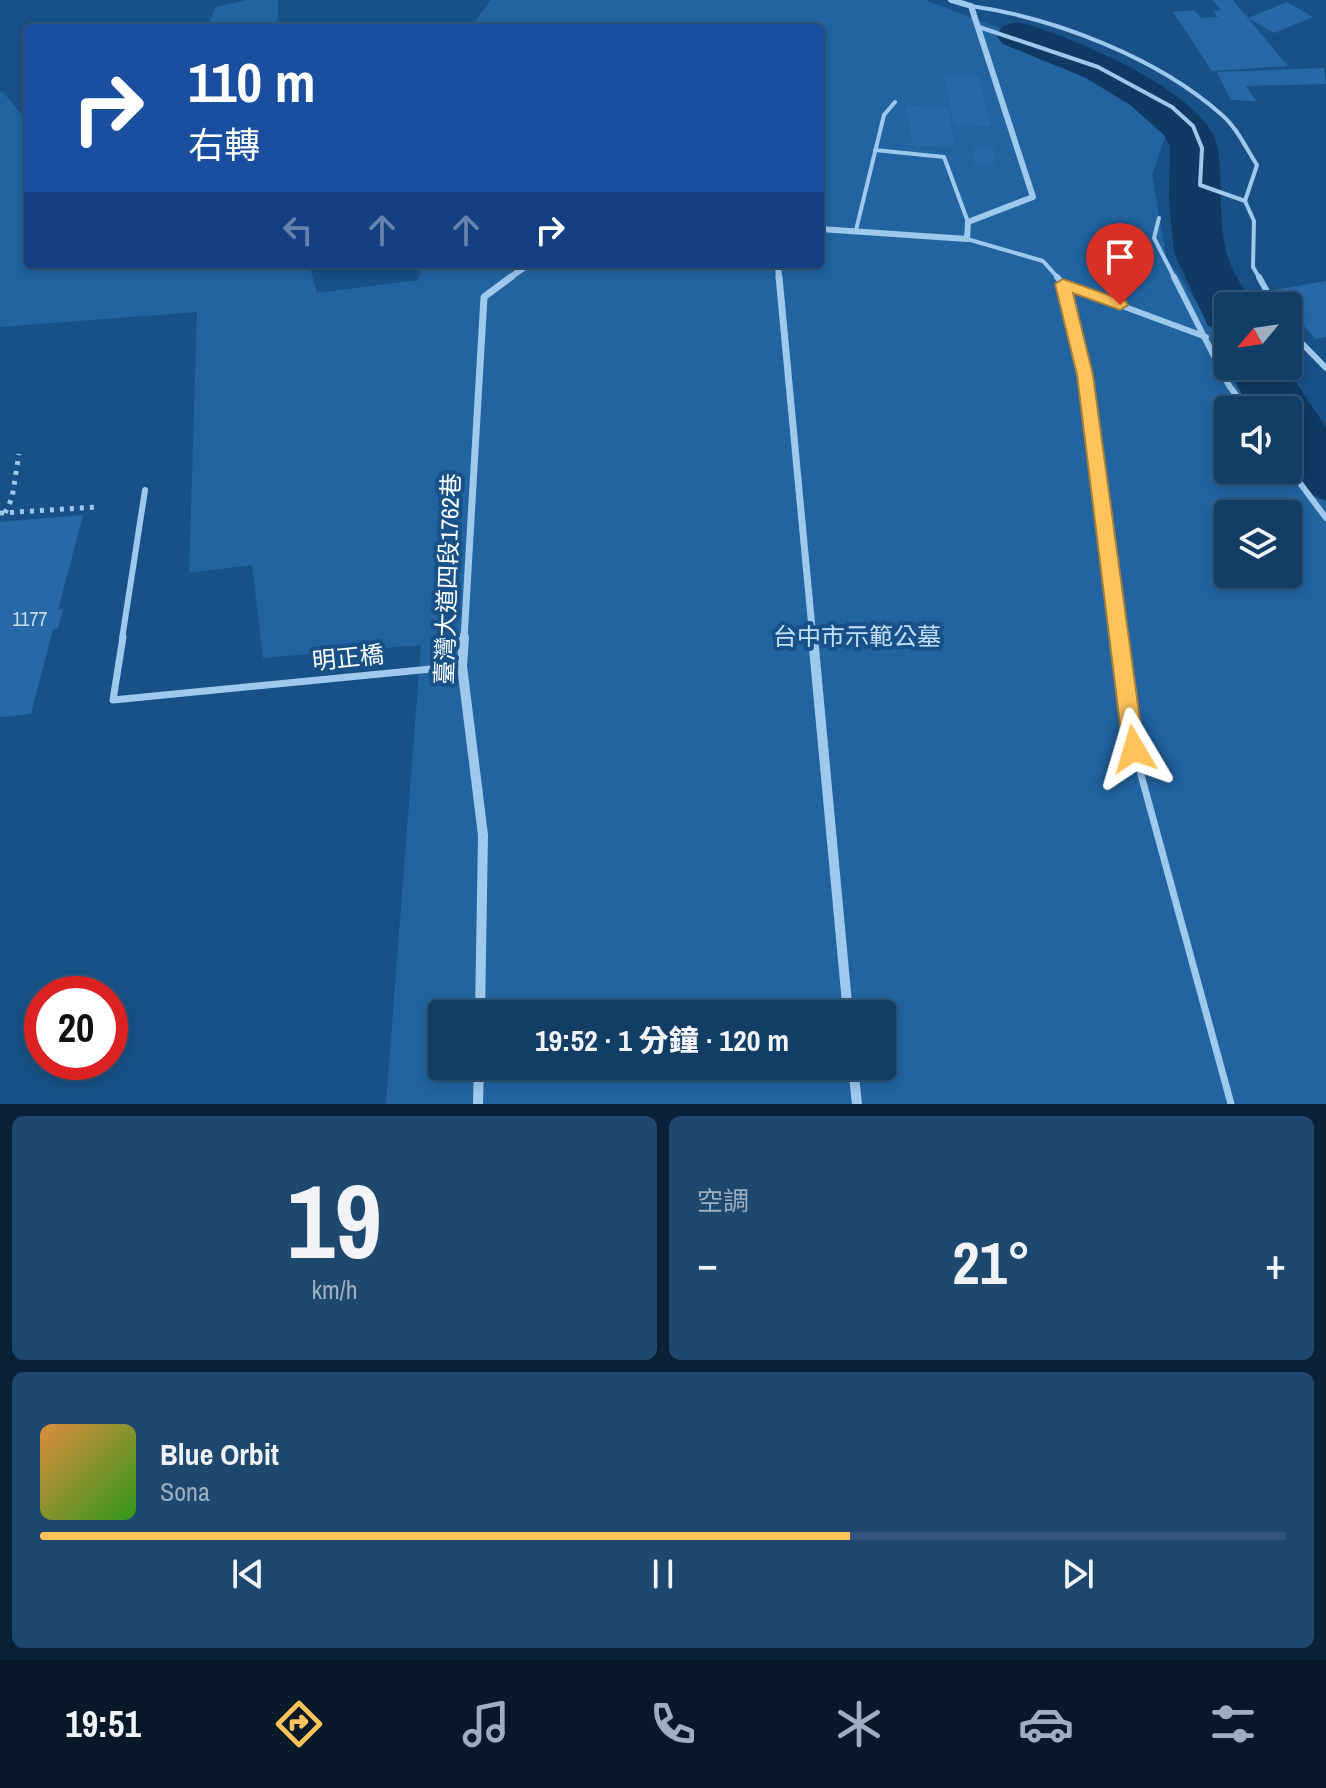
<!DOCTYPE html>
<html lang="zh-TW">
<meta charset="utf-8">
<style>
:root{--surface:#123d65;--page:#1f486e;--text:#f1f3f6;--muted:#9caebf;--line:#315679;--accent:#ffc35b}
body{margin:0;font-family:"Archivo Narrow","Noto Sans TC",sans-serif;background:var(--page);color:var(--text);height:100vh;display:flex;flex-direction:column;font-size:30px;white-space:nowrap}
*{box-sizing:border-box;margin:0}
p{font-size:26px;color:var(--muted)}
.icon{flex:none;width:44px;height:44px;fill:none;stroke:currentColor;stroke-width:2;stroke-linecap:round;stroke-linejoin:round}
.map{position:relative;height:1104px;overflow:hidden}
.details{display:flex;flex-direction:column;gap:12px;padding:12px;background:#0a2238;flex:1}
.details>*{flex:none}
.top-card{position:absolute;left:24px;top:24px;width:800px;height:244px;border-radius:8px;box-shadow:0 4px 12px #0003,0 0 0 2px var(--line);background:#1a4fa0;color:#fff;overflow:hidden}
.needle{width:52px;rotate:241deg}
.buttons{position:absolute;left:1214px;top:292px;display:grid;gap:16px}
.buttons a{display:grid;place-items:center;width:88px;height:88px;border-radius:8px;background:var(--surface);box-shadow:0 4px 12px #0003,0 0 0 2px var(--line);font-size:40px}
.speed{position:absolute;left:24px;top:976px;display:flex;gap:16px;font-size:40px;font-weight:700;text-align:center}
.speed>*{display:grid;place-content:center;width:104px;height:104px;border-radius:50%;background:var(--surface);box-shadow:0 4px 12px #0003,0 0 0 2px var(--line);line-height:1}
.speed .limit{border:12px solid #d22;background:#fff;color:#111}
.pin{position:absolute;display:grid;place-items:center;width:68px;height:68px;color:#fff;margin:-82px -34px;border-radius:50% 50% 50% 0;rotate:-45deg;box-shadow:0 0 8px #0007}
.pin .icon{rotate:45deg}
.me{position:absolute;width:88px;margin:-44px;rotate:353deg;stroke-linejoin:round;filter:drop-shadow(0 0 6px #0008)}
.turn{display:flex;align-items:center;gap:28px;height:168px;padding:0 32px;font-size:36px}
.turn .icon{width:104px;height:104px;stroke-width:2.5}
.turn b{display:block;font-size:56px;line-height:68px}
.lanes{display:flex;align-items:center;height:76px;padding:0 32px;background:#0003;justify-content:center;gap:40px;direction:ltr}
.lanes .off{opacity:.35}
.big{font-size:60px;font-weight:800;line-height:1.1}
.details .tile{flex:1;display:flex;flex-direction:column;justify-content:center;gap:12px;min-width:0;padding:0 28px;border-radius:12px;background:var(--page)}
.details .dial{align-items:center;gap:0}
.dial b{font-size:104px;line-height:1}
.song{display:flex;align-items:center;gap:24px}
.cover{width:96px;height:96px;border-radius:12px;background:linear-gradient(135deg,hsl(30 70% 55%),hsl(110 70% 35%))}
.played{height:8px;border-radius:4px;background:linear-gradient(90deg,var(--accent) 65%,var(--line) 65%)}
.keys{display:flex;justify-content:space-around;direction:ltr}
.heat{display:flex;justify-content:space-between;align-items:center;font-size:44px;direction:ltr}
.details .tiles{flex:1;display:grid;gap:12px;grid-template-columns:1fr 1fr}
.tile:last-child{grid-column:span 2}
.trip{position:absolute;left:428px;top:1000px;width:468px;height:80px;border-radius:8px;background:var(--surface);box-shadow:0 4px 12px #0003,0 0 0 2px var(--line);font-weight:800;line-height:80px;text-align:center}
.menu{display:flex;height:128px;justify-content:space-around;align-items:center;background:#071828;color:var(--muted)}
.menu .icon{width:56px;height:56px}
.menu .on{color:var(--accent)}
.menu b{font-size:36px;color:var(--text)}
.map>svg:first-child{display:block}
</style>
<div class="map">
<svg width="1326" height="1104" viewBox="0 0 1326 1104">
<rect width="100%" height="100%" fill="#185187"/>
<!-- green -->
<path fill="#2164a0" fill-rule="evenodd" d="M248 0H278V17L274 28H208L215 7Z
M491 0H925L1020 36 1146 98 1167 132 1152 175 1166 256 1228 350V366H1239L1268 410H1228V470H1288V440L1326 498V1104H386L421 645 263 658 252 565 189 573 197 312 0 327V93L2 91 28 122V264H309L317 293 418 280 423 264H820V28H470ZM1228 514H1288V574H1228ZM442 1014H882V1066H442Z"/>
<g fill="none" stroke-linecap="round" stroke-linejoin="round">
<!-- river -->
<path fill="#103a64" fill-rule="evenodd" d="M1018 22C1067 34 1209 93 1218 148 1223 182 1218 217 1226 251 1231 270 1244 289 1253 306H1228V332L1208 326 1174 253 1169 199 1170 145 1163 134 1130 105 1086 78 1003 44 996 35 1003 26Z
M1228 363V366H1285L1326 427V501C1278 485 1288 452 1288 410H1251L1226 366Z"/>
</g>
<!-- building -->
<path fill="#2669a6" d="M1212 0H1233L1288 66 1212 71 1173 12 1194 10 1201 18 1218 17 1213 11 1221 10Z
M1287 2 1313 17 1274 33 1248 18Z
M1324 68 1326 84 1246 86 1256 101 1231 100 1217 72Z
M944 75 979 76 991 126 954 125Z
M906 106 948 107 955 147 912 146Z
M972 146 994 148 996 166 974 164Z
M1326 281V337L1315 339 1274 290Z
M83 515 58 610 63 609 58 628 53 629 31 714 0 717V522Z"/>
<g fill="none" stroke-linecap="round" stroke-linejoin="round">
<!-- path -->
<path stroke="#9fc8ed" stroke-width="5" stroke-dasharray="4 6" stroke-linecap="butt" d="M0 513 97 507
M5 513 12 498 19 454"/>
<!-- service-far2 -->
<path stroke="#9fc8ed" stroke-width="4" d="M971 6C1055 18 1158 58 1222 115 1237 128 1246 148 1257 165L1245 201 1200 185 1202 148 1193 126 1172 107 1098 67 979 27
M875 150 944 157 968 222
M1245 201 1254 221 1253 267 1260 279
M1159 218 1154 238 1175 279
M856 230 884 115 895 102
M967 239 1043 261 1059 279"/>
<!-- service-far1 -->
<path stroke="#9fc8ed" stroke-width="6" d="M1057 277 1063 284 1206 337
M1174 277 1228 384 1247 410
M1259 277 1275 306
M1063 284 1085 375 1120 639
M1288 329 1326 368
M1288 467 1326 518
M122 639 145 490"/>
<!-- service -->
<path stroke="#9fc8ed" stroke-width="7" d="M123 637 113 700 462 666
M1119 637 1134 749 1231 1104"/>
<!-- minor-far2 -->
<path stroke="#9fc8ed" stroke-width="6" d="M951 0 971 6
M820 229 967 239 968 222 1033 197 971 6
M778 264 779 279
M508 279 529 264"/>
<!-- minor-far1 -->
<path stroke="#9fc8ed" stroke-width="7" d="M779 277 813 639
M464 639 484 297 511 277"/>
<!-- minor -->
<path stroke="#9fc8ed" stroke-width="10" d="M464 637 462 666 483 835 480 1014
M813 637 848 1014
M853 1066 857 1104
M478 1104 479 1066"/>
</g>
<!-- route -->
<path fill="#ffc35b" stroke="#a67f3b" stroke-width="2" d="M1063 279 1126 301 1128 305 1120 310 1073 293 1093 375 1144 749 1141 756 1134 758 1126 756 1123 749 1077 375 1055 284Z"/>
<g text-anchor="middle" stroke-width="8" stroke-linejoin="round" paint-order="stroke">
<!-- number labels -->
<g font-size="20" fill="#c9dae9">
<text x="30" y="626">1177</text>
</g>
<!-- street labels -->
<g font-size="24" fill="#fff" stroke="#185187">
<text transform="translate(448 579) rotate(-88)" y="8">臺灣大道四段1762巷</text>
<text transform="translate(348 658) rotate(-6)" y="8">明正橋</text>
</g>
<!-- park labels -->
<g font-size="24" fill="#c4e0fa" stroke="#185187">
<text x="857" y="645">台中市示範公墓</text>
</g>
</g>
</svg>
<div class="buttons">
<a><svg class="needle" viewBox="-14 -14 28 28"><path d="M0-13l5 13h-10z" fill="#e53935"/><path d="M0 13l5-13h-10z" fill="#9caebf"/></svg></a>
<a><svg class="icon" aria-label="sound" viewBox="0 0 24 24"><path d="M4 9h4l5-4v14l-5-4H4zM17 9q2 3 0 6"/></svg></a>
<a><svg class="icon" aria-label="layers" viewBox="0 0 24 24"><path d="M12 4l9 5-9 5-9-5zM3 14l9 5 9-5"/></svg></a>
</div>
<div class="speed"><div class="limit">20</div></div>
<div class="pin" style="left:1120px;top:305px;background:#d93025"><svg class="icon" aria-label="arrive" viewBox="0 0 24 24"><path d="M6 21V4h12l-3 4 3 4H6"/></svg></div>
<svg class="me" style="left:1134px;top:749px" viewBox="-20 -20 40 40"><path d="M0-17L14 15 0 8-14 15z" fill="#ffc35b" stroke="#fff" stroke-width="4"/></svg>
<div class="trip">19:52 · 1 分鐘 · 120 m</div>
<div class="top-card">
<div class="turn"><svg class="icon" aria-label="right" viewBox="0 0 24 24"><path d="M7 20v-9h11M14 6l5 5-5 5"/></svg><div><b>110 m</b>右轉</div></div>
<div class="lanes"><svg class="icon off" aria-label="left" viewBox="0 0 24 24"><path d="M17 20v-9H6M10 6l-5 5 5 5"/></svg><svg class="icon off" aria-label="ahead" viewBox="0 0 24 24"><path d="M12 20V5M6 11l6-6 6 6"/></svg><svg class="icon off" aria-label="ahead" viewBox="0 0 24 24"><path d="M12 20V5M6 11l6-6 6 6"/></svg><svg class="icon" aria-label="right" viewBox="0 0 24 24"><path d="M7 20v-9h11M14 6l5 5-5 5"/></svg></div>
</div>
</div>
<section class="details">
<div class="tiles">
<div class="tile dial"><b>19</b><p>km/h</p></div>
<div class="tile"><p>空調</p>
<div class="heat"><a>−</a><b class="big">21°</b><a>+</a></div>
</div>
<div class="tile">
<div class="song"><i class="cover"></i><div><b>Blue Orbit</b><p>Sona</p></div></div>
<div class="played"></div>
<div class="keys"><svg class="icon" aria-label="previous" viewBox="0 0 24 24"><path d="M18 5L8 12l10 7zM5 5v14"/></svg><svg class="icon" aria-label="pause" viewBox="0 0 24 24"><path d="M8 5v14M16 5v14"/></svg><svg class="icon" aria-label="next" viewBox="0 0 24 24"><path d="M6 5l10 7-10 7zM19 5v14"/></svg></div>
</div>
</div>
</section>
<nav class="menu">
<b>19:51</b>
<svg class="icon on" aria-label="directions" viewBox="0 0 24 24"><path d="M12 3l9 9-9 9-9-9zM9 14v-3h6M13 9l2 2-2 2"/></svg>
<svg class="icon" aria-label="music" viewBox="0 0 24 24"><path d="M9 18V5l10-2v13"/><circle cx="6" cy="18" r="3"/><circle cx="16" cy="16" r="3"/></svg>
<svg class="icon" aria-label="phone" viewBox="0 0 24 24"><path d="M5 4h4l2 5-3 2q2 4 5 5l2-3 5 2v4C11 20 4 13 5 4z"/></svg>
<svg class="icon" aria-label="climate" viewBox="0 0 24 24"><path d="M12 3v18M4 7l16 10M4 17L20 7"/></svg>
<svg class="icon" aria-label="car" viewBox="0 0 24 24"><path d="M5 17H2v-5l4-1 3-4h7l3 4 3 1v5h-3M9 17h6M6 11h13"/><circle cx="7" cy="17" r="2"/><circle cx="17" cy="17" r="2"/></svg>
<svg class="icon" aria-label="filters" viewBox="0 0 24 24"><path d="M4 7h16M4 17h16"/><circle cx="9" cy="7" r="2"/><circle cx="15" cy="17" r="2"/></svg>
</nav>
